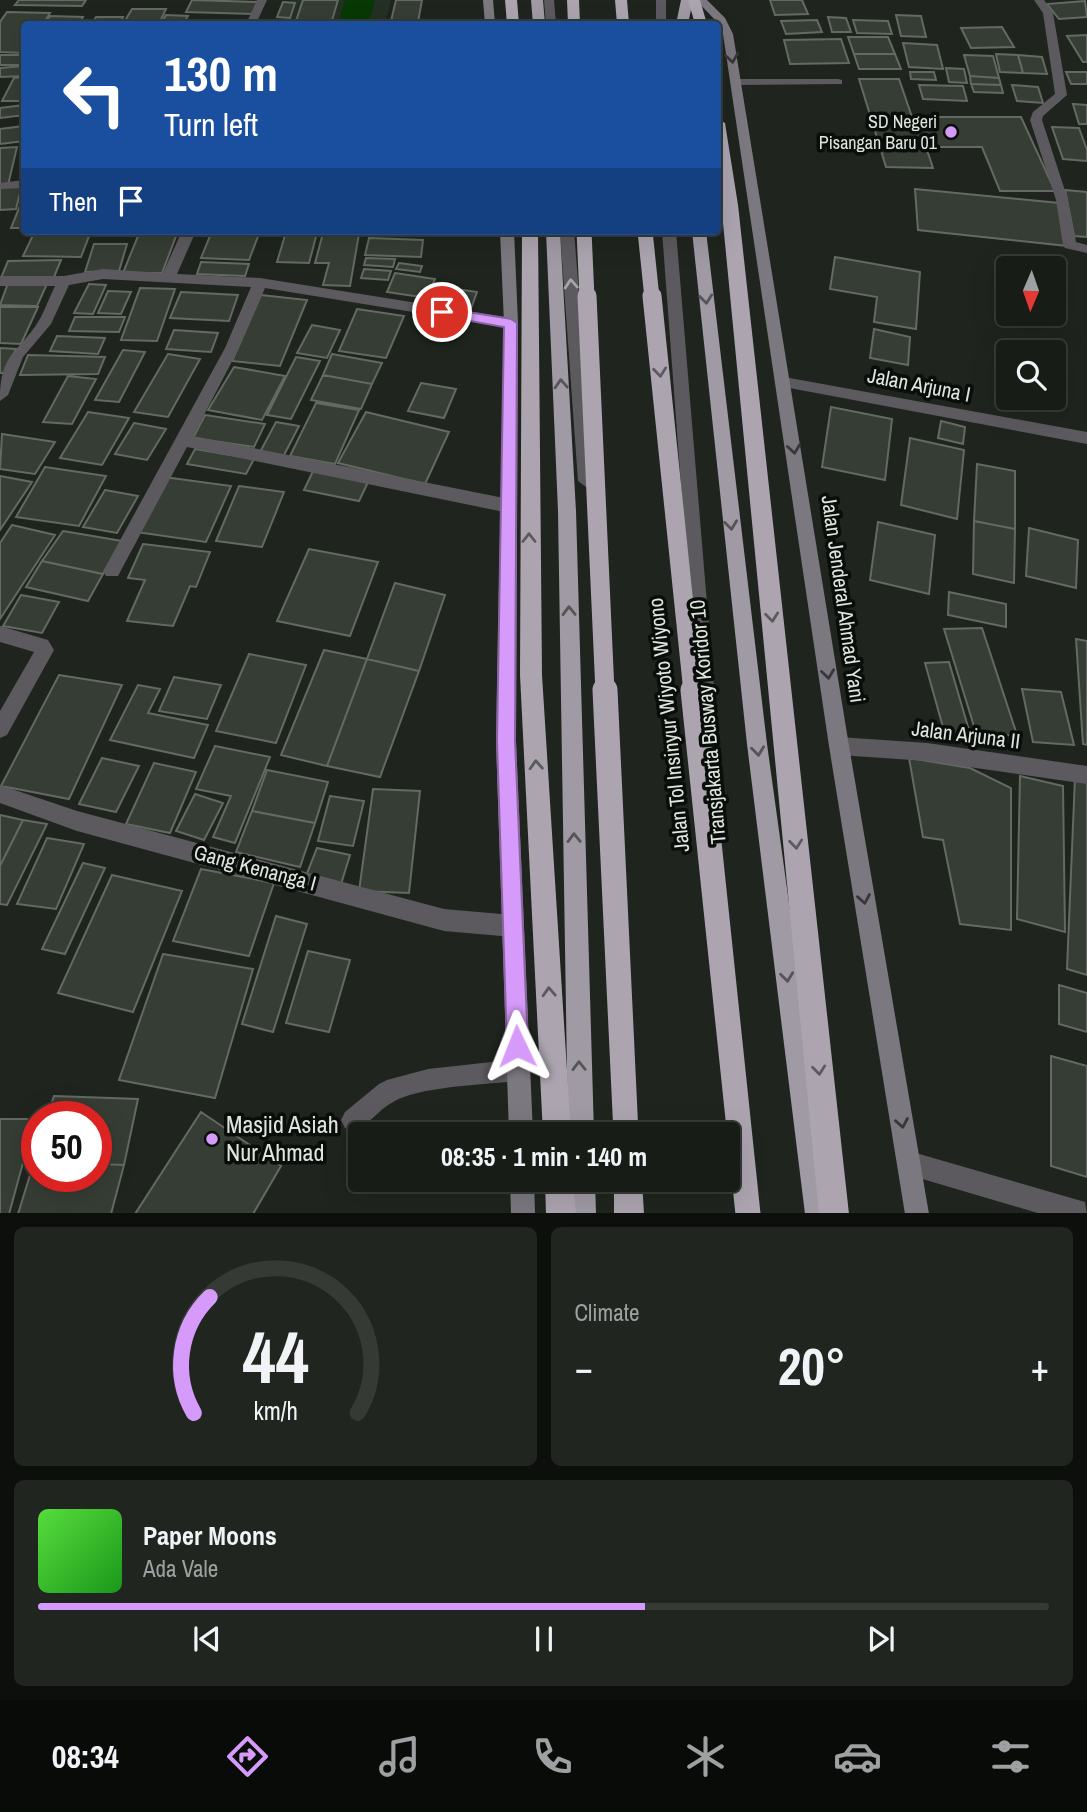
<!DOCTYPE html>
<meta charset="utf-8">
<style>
:root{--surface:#171c16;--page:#20251f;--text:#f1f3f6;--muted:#9ea1a1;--line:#363a35;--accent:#d69bfa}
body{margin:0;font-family:"Archivo Narrow",sans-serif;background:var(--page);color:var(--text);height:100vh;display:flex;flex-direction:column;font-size:26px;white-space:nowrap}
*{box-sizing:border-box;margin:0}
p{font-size:23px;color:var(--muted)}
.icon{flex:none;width:38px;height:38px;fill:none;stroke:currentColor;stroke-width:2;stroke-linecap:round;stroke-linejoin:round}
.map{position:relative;height:1213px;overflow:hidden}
.panel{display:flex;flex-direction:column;gap:14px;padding:14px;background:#0d0f0c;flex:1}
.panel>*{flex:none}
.guide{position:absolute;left:21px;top:21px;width:700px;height:214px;border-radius:7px;box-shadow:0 7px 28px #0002,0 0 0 2px var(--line);background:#1a4fa0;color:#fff;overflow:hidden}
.needle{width:46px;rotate:182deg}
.controls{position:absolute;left:996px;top:256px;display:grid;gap:14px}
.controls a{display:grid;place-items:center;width:70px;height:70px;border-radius:7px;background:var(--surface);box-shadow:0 7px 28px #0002,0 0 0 2px var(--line);font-size:35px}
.speed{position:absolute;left:21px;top:1101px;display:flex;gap:14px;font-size:35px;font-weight:700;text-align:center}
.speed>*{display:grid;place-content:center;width:91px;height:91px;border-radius:50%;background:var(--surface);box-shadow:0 7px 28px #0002,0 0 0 2px var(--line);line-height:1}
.speed .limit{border:10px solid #d22;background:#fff;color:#111}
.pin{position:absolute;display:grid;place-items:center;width:60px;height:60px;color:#fff;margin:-30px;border:4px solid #fff;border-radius:50%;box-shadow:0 2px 7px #0007}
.me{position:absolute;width:77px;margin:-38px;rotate:358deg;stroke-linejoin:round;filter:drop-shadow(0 0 5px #0008)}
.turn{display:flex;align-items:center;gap:24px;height:147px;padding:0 28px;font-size:32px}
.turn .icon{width:91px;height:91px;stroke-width:2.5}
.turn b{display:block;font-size:49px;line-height:60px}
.then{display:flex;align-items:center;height:66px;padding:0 28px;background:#0003;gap:14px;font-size:26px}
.big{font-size:52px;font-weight:700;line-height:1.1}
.panel .widget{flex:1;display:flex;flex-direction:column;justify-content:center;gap:10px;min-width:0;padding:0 24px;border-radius:10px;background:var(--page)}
.panel .dial{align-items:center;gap:0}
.dial svg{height:182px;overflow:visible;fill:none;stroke:var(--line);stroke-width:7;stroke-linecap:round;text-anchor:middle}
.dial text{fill:var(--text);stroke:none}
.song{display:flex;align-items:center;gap:21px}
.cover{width:84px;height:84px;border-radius:10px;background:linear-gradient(135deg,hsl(110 70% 55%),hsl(120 70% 35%))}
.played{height:7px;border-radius:4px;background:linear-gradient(90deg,var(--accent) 60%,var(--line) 60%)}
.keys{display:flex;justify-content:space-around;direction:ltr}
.heat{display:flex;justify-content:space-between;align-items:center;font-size:38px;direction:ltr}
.panel .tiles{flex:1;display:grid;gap:14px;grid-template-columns:1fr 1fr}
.widget:last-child{grid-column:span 2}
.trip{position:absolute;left:348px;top:1122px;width:392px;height:70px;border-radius:7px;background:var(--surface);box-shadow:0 7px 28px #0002,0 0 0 2px var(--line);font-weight:700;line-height:70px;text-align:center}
.menu{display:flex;height:112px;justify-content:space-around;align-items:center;background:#090b09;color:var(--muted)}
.menu .icon{width:49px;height:49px}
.menu .selected{color:var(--accent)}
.menu b{font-size:32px;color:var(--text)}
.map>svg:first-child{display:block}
</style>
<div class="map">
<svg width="1087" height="1214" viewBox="0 0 1087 1214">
<rect width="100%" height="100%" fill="#1f251e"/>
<!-- built -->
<path fill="#243023" d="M292 0H391L385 24H285Z"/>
<!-- green -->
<path fill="#083905" d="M345 0H375L369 24H338Z"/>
<!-- building -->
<path fill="#353d34" stroke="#626a61" stroke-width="2" d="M19 0H86L82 6 15 5Z
M192 0 260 2 254 14 186 12Z
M303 0H338L331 24H295Z
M396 0H422L418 22 391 21Z
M770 0H802L808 14 775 15Z
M1085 1 1087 17 1059 19 1047 4Z
M283 2 295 3 290 18 277 17Z
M132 9H166L159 24H123Z
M7 12 50 13 43 24H24V53L0 52V22Z
M166 15 188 16 183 24H161Z
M896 15 921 16 926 37 901 36Z
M50 16 83 17 79 24H45Z
M96 17H123L120 24H92Z
M828 17 846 18 851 32H832Z
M817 20 822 32 786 34 781 21Z
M853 20 888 21 892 34 857 33Z
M1002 27 1014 47 971 48 961 28Z
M1087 35V62H1083L1067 36Z
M848 37H888L895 54H854Z
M841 39 849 63 790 64 784 40Z
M903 43 937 45 943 69 909 67Z
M854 54H895L901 69H859Z
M996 54 1018 55 1023 73 1000 72Z
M0 55H24V61L22 65H0Z
M964 55 993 56 999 78 970 76Z
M1018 55 1042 57 1047 74 1023 73Z
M24 66V76L0 77V68Z
M946 68 964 69 967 83 949 82Z
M910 72H934L936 80 911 79Z
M1066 72H1087V84H1071Z
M970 76 999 78 1001 85 971 84Z
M24 77V101H2L14 78Z
M859 79H899L912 117H1021L1055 191H1000L982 147H926L933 168 886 167Z
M971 84 1001 85 1003 93 974 92Z
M919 85 963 86 967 101 923 99Z
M1012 85 1038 87 1043 103 1017 101Z
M1073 104 1087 105V124H1079Z
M24 105V115L0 118V108Z
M24 126V141L0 144V129Z
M1052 127 1079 128 1087 150V161L1063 159Z
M17 147 8 185 0 186V148Z
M22 185 16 209 0 210V187Z
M915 189 1059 203 1068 246 918 230Z
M1065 190 1087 192V237L1074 236Z
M24 196V228H11Z
M35 231H91L81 257 23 256Z
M140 231H178L162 273H123Z
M212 231H260L249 260 201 258Z
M286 232 317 233 309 263 277 262Z
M323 233 359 234 350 286 323 285 329 263H315Z
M369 238 423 240 421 257 365 255Z
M94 244H127L119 271 85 272Z
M835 257 920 272 916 329 874 322 877 297 830 289Z
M366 258 395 259 393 267 364 265Z
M61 260 54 277 1 278 8 261Z
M201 262 249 264 245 276 197 274Z
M399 263 422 266 420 272 396 269Z
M364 269 391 271 388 280 361 278Z
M395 273 435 279 427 298 387 292Z
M8 283 47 284 37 306 0 305Z
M89 284 106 285 93 314 74 313Z
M436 286 477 292 469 314 427 308Z
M140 288 175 289 157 341 121 340Z
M108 291 131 292 121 314 98 313Z
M181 292 238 295 229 321 170 318Z
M261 295 307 300 280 366 232 361Z
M0 307H38L21 344 0 343Z
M357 309 404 316 386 358 339 351Z
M75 317H125L119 332 69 331Z
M312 325 340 330 327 358 297 353Z
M874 329 910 337 908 365 870 358Z
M174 330 218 333 211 352 166 349Z
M57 336 105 338 98 354 50 351Z
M0 348 16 349 4 373H0Z
M123 350 145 352 119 402 95 400Z
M168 354 200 359 168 417 134 412Z
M332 354 382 363 372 384 323 375Z
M28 355 105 357 98 374 20 375Z
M296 357 320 361 291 419 267 415Z
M234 367 285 376 262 420 208 410Z
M323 375 372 384 361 409 311 400Z
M68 376 96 379 72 424 43 422Z
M421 383 456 389 444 418 408 411Z
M316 403 359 410 335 464 290 456Z
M831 407 892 419 885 480 822 467Z
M88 412 129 418 102 465 60 458Z
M366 412 449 432 425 484 338 463Z
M205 415 265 424 254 447 193 438Z
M941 421 965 427 963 444 938 438Z
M276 422 299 426 283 457 260 452Z
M134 423 166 429 147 460 115 454Z
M2 434 55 442 35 474 0 469Z
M910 438 964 450 957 519 901 505Z
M195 449 254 459 246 474 187 464Z
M977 464 1015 471V529L974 521Z
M45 467 106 476 79 526 16 517Z
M315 467 370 478 359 501 304 490Z
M0 476 32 482 0 530Z
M164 477 231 486 206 542 136 532Z
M239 486 284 492 262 547 216 541Z
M105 490 138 496 117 533 83 527Z
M974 521 1015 529 1014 583 973 574Z
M878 522 935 535 929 594 870 580Z
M12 525 55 535 0 619V543Z
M1029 528 1078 540 1076 588 1026 576Z
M63 531 122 541 103 574 42 561Z
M143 544 210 552 196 587 190 586 173 626 127 621 145 580 128 578Z
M309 549 378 562 350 636 277 621Z
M42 561 103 574 88 601 26 587Z
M395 583 445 595 419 671 367 659Z
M949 592 1006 604V627L948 615Z
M21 595 59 602 42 633 3 626Z
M982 628 1017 735 977 736 944 629Z
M1076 639 1087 641V745L1083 744Z
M324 650 367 659 327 766 281 755Z
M249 654 306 665 276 743 216 731Z
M367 659 419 671 380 777 327 766Z
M949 662 971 737 946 738 925 663Z
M59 675 122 685 69 799 1 786Z
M174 677 221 685 207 719 159 711Z
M138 685 160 689 148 713 208 725 194 758 110 740Z
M1022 689 1061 692 1074 745 1033 742Z
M215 746 270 757 235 843 213 837 231 796 196 789Z
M102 758 139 766 116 812 79 804Z
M909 758 970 768 1011 788V930L960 924 943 840 923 837Z
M154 763 196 772 170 833 126 824Z
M267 770 328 782 315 823 252 811Z
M1020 776 1063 786 1065 932 1017 919Z
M1075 777 1087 781V975L1067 969Z
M373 789 420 791 409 893 359 891Z
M195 794 223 803 204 840 176 831Z
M330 796 364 801 353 846 318 841Z
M252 811 315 823 300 867 236 852Z
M0 815 23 820 0 866Z
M23 820 47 824 7 905 0 904V866Z
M47 838 84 844 56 909 17 904Z
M317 848 350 855 341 884 306 876Z
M83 863 105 868 65 954 42 949Z
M201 869 274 883 249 956 173 941Z
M112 875 182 891 133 1012 58 993Z
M276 916 307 924 273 1032 242 1024Z
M308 951 350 960 329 1032 286 1023Z
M163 954 253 969 215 1098 119 1080Z
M1059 985 1087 993V1032L1059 1024Z
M1051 1056 1087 1066V1177L1051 1166Z
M54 1096 138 1099 124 1165 96 1164V1116H47Z
M201 1112 281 1166 253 1214H135Z
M0 1119H35L9 1214H0Z
M34 1162H37V1176H96V1164L124 1165 111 1214H18Z"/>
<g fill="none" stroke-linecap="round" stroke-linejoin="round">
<!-- service -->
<path fill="#5c5a5e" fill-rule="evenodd" d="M544 0H554L556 24H546Z
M656 0H666V24H656Z
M838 79 842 80V84L736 85 730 82 736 79Z
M560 231H574L594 481 586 487 578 481Z
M662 231H676L716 712 714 718 707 721 700 718 698 712Z
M518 1059 526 1062 529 1070 526 1078 518 1081C485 1085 421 1086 393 1102 378 1110 369 1125 353 1132L345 1128 341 1120 345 1112 379 1084 387 1080 428 1069Z"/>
<!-- minor -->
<path fill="#5c5a5e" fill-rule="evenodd" d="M257 0H267L256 24H246Z
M1034 0H1044L1053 13 1067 95 1043 116 1042 120 1068 200 1076 242 1087 245V253L1065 248 1063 245 1056 200 1030 120 1033 112 1055 94 1043 13Z
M24 180V188L0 189V183Z
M182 231H196L177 274 260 278 511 318 518 323 511 328 265 288 239 348 193 436 509 499 515 501 517 506 515 511 509 513 187 447 118 576H106L103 571 106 566 225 348 251 287 103 279 69 285 51 324 23 357 8 395 0 401C0 349 20 354 41 317 46 307 50 296 55 286H0V276H64L103 269 163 273Z
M0 626 48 640 54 650 7 735 0 738V711L34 652 0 642Z
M839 737 927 743 1087 766V784L927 761 839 755 832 752 829 746 832 740Z
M0 785 77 811 444 909 513 915 520 919 524 926 520 933 513 937 444 931 77 831 0 803Z
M909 1151 1085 1202 1087 1214H1041L909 1175 901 1171 897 1163 901 1155Z"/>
<!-- tertiary -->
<path fill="#5c5a5e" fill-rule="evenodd" d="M784 377 1087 432V444L779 386 777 382Z"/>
<!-- secondary -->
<path fill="#7c787f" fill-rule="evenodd" d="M483 0H493L495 24H485Z
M696 0H707L725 18 733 34 849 746 929 1214H905L829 746 723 34 716 21Z
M500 231H514L518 323 516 741 533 1134H509L496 741 504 323Z
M510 1180H534L535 1214H511Z"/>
<!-- trunk -->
<path fill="#a09aa4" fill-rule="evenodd" d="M531 0H543L545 24H533Z
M681 0H693L688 24H676Z
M546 231H560L576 511 594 1134H568L558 511Z
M692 231H706L767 744 832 1214H805L747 744Z
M569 1180H595L596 1214H570Z"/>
<!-- motorway -->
<path fill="#aca5b0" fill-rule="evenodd" d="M505 0H517L519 24H507Z
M567 0H579L580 24H568Z
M615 0H627L629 24H617Z
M688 0H700L707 24H695Z
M718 119 725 123 738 205 849 1214H819L718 171Z
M522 231H538L542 675 571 1134H543L520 675Z
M545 1180H573L576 1214H546Z
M614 1180H642L644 1214H614Z"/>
<!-- motorway-bridge-far2 -->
<path stroke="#aca5b0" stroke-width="15" d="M584 231 587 298
M645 231 652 298"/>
<!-- motorway-bridge-far1 -->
<path stroke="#aca5b0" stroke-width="19" d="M587 296 605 692
M652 296 693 692"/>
<!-- motorway-bridge -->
<path stroke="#aca5b0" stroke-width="25" d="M605 690 626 1134
M693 690 748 1214"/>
</g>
<!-- one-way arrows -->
<defs><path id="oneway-chevron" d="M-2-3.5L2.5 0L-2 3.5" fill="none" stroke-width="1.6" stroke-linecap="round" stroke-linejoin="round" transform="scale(1.75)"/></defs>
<g stroke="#383839">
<use href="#oneway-chevron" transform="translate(732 58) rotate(81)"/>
<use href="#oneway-chevron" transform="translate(794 449) rotate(82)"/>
<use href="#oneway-chevron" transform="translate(828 674) rotate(82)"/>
<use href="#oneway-chevron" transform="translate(864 899) rotate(80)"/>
<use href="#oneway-chevron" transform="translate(902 1123) rotate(80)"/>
</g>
<use stroke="#a5a6a6" href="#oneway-chevron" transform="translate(571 284) rotate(-94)"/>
<g stroke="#555457">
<use href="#oneway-chevron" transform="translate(706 299) rotate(84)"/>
<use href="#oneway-chevron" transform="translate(561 384) rotate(-93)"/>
<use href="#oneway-chevron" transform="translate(731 525) rotate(83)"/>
<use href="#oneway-chevron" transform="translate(569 611) rotate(-91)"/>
<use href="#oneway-chevron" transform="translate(758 751) rotate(83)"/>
<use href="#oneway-chevron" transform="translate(574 838) rotate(-91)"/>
<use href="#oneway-chevron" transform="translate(787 977) rotate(83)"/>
<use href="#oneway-chevron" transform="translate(579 1066) rotate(-91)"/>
</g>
<g stroke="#5b5a5d">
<use href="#oneway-chevron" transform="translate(660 372) rotate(84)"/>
<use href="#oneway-chevron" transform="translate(529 538) rotate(-90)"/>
<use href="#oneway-chevron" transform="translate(772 617) rotate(84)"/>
<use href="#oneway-chevron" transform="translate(536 765) rotate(-93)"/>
<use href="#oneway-chevron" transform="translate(796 844) rotate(84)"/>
<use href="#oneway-chevron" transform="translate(549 992) rotate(-93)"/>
<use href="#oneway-chevron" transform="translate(819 1070) rotate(84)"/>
</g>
<!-- route -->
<path fill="#d69bfa" stroke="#8b65a2" stroke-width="2" d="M442 308 511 319 517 323 515 741 528 1046 525 1054 517 1057 510 1054 507 1046 497 741 504 327 437 315V309Z"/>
<!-- markers -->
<g fill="#d69bfa" stroke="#0a0e0a" stroke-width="2.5">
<circle cx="951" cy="132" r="7"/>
<circle cx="212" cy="1139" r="7"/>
</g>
<g text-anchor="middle" stroke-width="7" stroke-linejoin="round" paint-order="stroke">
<!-- far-poi labels -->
<g font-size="18" fill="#e0e5e0" stroke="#0a0e0a" text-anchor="end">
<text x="937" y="128">SD Negeri<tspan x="937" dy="21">Pisangan Baru 01</tspan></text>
</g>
<!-- street labels -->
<g font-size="21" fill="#e0e5e0" stroke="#0a0e0a">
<text transform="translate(919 385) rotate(11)" y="7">Jalan Arjuna I</text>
<text transform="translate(843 599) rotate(82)" y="7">Jalan Jenderal Ahmad Yani</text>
<text transform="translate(708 722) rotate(-95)" y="7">Transjakarta Busway Koridor 10</text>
<text transform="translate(669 725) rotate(-96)" y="7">Jalan Tol Insinyur Wiyoto Wiyono</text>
<text transform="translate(966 735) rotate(7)" y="7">Jalan Arjuna II</text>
<text transform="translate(255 868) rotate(15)" y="7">Gang Kenanga I</text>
</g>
<!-- near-poi labels -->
<g font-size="24" fill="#e0e5e0" stroke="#0a0e0a" text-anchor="start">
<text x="226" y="1133">Masjid Asiah<tspan x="226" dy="28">Nur Ahmad</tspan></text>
</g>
</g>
</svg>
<div class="controls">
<a><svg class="needle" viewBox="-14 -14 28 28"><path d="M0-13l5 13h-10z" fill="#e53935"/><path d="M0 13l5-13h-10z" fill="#9ea1a1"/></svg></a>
<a><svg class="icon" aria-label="search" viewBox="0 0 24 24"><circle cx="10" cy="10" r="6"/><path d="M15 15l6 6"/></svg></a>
</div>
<div class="speed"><div class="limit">50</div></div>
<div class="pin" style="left:442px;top:312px;background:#d93025"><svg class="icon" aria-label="arrive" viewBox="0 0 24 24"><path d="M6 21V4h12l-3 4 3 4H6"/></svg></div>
<svg class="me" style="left:517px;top:1046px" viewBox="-20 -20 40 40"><path d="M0-17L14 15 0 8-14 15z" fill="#d69bfa" stroke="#fff" stroke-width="4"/></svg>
<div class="trip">08:35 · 1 min · 140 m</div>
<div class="guide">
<div class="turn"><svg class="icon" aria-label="left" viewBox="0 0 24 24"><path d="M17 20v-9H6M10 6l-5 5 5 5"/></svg><div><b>130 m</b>Turn left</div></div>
<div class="then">Then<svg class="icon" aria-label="arrive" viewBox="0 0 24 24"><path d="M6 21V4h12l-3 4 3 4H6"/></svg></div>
</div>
</div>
<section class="panel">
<div class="tiles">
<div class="widget dial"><svg viewBox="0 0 100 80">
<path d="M14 69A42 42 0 1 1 86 69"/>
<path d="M14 69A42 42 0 0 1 21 18" stroke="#d69bfa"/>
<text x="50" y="56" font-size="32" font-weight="700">44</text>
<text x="50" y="72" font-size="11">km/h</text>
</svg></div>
<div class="widget"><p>Climate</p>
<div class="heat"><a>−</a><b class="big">20°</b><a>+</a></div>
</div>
<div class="widget">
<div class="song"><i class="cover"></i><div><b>Paper Moons</b><p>Ada Vale</p></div></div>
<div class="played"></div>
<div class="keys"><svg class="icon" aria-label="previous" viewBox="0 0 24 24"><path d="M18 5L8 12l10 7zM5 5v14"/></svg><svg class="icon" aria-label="pause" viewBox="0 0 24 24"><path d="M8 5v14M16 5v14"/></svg><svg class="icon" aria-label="next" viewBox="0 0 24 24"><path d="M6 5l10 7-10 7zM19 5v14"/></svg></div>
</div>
</div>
</section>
<nav class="menu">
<b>08:34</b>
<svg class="icon selected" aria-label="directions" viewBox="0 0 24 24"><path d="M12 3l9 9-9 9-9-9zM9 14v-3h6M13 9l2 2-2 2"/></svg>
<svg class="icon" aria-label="music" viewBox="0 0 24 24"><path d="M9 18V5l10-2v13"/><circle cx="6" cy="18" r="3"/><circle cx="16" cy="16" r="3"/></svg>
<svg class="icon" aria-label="phone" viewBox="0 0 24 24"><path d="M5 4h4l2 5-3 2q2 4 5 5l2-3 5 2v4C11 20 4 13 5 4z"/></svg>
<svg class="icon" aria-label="climate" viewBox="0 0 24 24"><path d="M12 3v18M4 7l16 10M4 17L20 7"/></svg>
<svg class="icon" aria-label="car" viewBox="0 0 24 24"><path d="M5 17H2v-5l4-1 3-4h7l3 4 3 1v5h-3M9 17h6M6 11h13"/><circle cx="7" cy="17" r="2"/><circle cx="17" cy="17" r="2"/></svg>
<svg class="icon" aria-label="filters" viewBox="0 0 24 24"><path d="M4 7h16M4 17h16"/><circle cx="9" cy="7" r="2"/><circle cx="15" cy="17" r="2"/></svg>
</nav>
